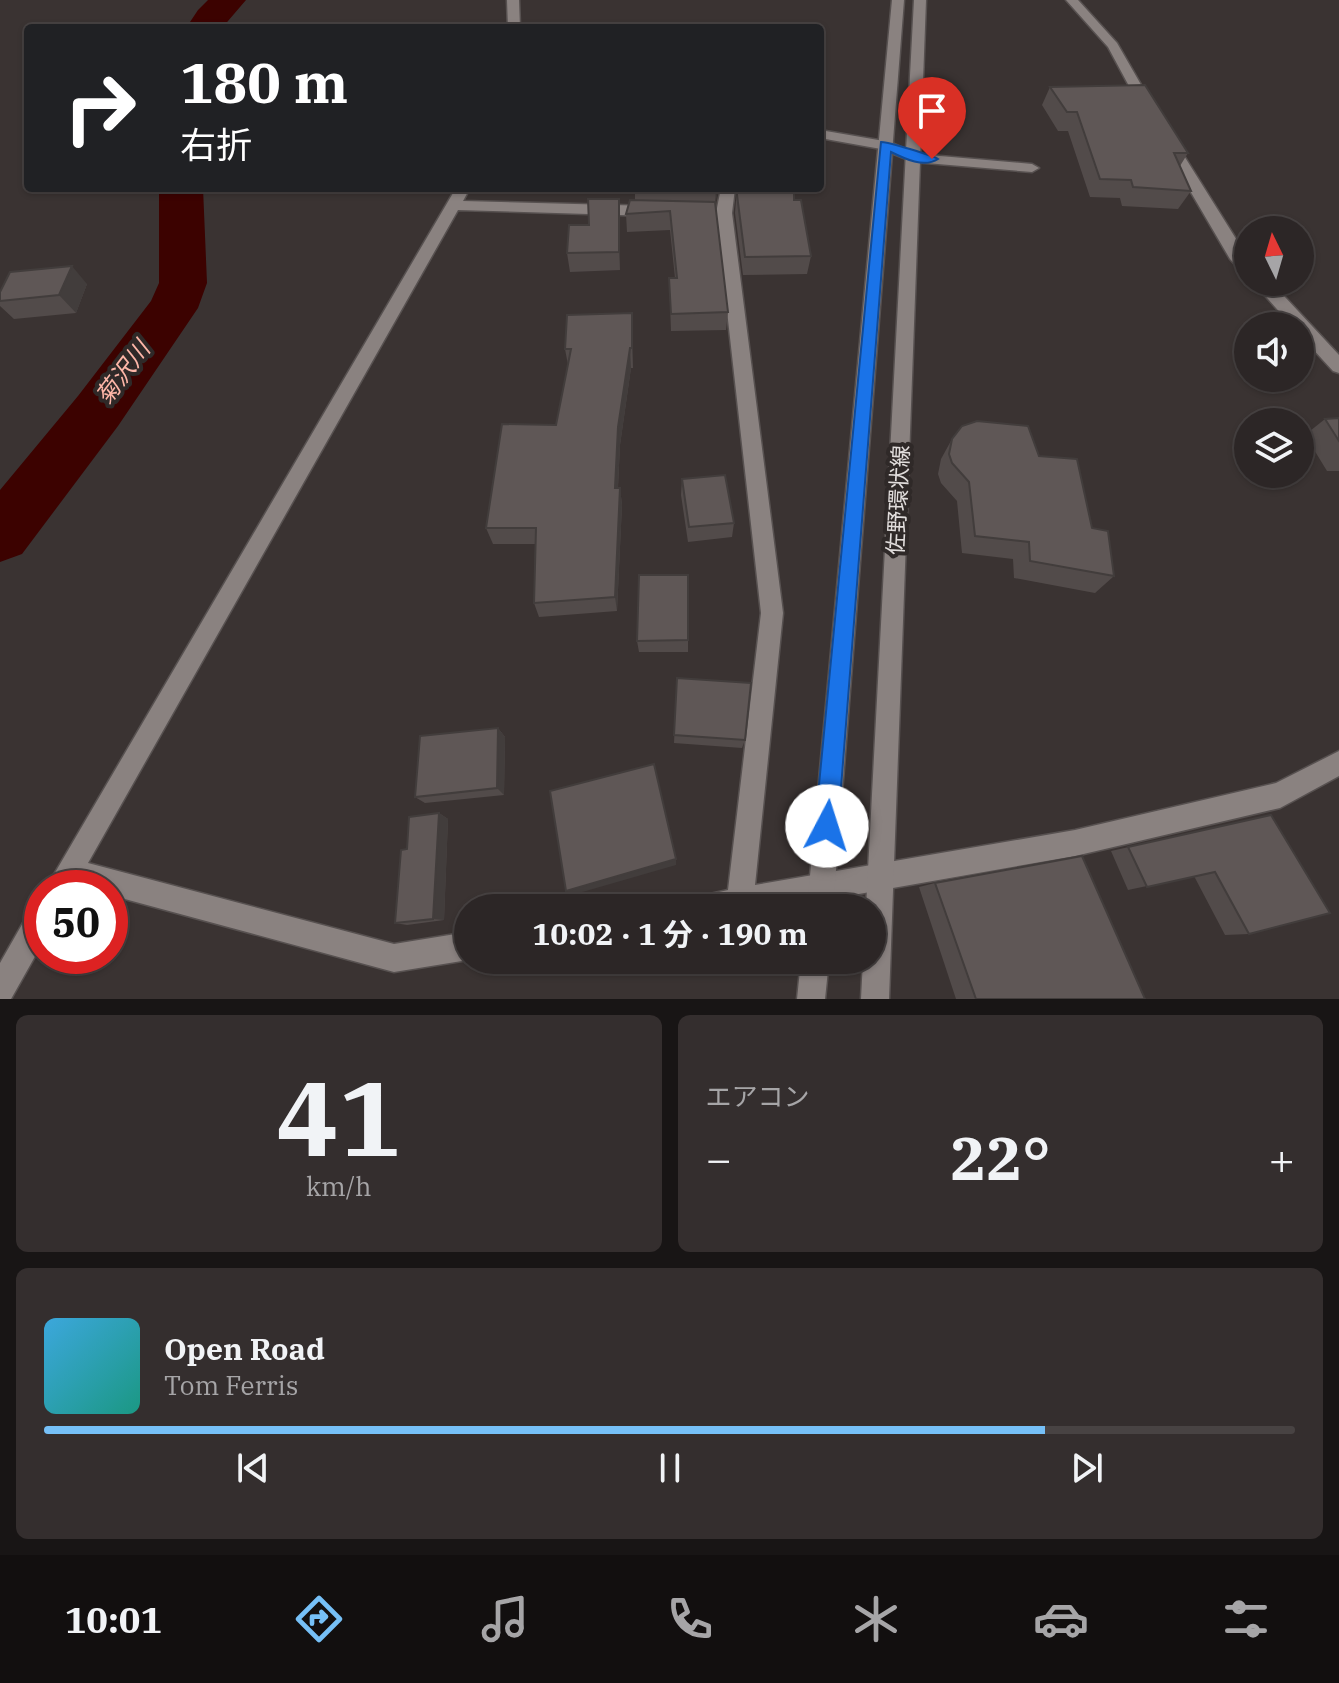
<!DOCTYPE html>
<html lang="ja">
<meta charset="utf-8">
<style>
:root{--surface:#2c2626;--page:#342e2e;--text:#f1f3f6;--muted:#a6a5a7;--line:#484343;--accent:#76c0f7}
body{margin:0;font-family:"IBM Plex Serif","Noto Sans JP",serif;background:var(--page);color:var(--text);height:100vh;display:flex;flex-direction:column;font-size:30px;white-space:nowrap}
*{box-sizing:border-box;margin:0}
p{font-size:26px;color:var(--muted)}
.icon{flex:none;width:44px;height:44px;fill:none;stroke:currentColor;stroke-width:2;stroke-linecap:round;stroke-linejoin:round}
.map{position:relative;height:999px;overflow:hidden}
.panel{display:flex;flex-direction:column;gap:16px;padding:16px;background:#181515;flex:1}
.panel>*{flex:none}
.hud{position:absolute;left:24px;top:24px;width:800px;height:168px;border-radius:8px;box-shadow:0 2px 6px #0004,0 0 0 2px var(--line);background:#202124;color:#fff;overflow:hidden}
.needle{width:52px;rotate:355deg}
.controls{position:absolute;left:1234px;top:216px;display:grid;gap:16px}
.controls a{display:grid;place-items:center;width:80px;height:80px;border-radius:50%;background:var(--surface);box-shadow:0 2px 6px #0004,0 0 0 2px var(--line);font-size:40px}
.speed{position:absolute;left:24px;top:870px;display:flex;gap:16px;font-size:40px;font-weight:700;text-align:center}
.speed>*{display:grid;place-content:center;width:104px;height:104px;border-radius:50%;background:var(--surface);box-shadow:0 2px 6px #0004,0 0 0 2px var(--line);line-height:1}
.speed .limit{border:12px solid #d22;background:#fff;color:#111}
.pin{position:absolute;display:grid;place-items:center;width:68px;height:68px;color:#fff;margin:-82px -34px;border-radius:50% 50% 50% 0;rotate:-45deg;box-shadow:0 0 8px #0007}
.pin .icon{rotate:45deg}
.me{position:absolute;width:88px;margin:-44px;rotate:5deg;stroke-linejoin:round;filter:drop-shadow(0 0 6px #0008)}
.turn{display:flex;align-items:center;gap:28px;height:168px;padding:0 24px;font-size:36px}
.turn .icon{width:104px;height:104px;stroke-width:2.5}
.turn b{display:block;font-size:56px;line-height:68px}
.big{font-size:60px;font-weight:700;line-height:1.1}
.panel .widget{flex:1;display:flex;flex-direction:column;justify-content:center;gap:12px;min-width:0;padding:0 28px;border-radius:12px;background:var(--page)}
.panel .dial{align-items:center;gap:0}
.dial b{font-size:104px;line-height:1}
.song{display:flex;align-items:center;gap:24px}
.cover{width:96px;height:96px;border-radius:12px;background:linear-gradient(135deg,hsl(200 70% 55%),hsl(170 70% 35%))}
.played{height:8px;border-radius:4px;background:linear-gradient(90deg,var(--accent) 80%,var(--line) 80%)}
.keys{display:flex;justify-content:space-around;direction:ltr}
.heat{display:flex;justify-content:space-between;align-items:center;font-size:44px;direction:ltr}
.panel .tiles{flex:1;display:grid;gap:16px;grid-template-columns:1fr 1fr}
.widget:last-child{grid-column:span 2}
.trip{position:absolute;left:454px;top:894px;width:432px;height:80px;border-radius:40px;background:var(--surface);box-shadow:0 2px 6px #0004,0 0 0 2px var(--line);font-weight:700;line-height:80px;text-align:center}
.tabs{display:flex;height:128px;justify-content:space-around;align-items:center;background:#120f0f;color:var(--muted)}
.tabs .icon{width:56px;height:56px}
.tabs .selected{color:var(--accent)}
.tabs b{font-size:36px;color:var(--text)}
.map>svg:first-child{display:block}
</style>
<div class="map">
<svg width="1339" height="999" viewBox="0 0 1339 999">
<rect width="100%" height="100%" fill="#3a3332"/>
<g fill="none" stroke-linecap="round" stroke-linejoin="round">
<!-- river -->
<path fill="#3c0200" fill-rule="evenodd" d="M208 0H246L222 28H186L198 10Z
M159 188H203L207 283 198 308 118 426 22 554 0 562V490L78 396 151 301 159 283Z"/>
<!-- street casing -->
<g stroke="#575150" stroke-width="3">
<path id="street" d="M507 0H519L520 28H508Z
M1066 0H1078L1117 43 1155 109 1153 112H1143L1108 47Z
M820 130 890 142 917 154 1032 164 1039 168 1032 172 914 162 881 149 820 138Z
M1169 139 1176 143 1248 258V273L1242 272 1230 259 1162 143Z
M456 188H470L463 201 652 206 660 211 652 216 458 210 88 863 394 944 468 932V960L394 972 110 895V888H46Z
M721 188H735L732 213 783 613 755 885 1075 830 1276 783 1339 751V776L1280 808 1075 856 779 908H689L692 898 728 890 761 613 716 213Z
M1253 282H1271L1339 355V373L1333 371 1300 335V326H1292Z
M42 903V944L11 999H0V963L32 907Z"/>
</g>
<!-- secondary casing -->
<g stroke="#575150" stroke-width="3">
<path id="secondary" d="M892 0H904L833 908H807Z
M914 0H926L889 999H861L863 960H872V908H866Z
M801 960H829L825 999H797Z"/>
</g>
<!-- street -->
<use href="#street" fill="#8a8280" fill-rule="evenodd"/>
<!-- secondary -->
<use href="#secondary" fill="#8a8280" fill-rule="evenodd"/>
</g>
<!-- wall -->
<path fill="#524b4a" d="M1050 87 1188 153 1180 166 1191 191 1178 209 1122 206 1120 198 1090 197 1068 131H1058L1042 105Z
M635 188H719L715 202 728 312 726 330 671 331 669 278H675L670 230 627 232 626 214 635 200Z
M737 188 794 200 811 256 807 274 743 275 735 213Z
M620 218V270L570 272 567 253 589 225Z
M87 284 76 313 14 319 0 306V292Z
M633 333V368H631L620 445 618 488H620L622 505 617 611 539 617 534 603 535 544H493L486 528 556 425 568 365 565 349Z
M1339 418V471H1327L1305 435 1325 419Z
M952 439 1039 456 1092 528 1114 576 1095 593 1014 578 1013 559 962 553 957 501 941 483 938 474 941 459Z
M682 479 734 523 732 537 688 542 681 495Z
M688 640V652H639L637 641Z
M677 678 745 740 742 748 674 743Z
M498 728 505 737 504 795 425 803 415 797Z
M439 813 448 819 444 920 407 925 395 923 407 849Z
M1271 815 1249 934 1225 935 1194 876 1128 890 1111 851Z
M935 883 1145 999H956L919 887Z"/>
<!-- shaded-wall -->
<path fill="#423d3c" d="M716 188H719L715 205Z
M619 199 620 218V270L619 252Z
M72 266 87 284 76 313 59 295Z
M632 313 633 333V368L632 348Z
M630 348 631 368 620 445 617 505 615 488 618 427Z
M620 488 622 505 617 611 615 597Z
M498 728 505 737 504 795 497 788Z
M439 813 448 819 444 920 433 919Z
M676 859V865L572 895 566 891Z"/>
<!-- building -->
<path fill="#5f5756" stroke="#423d3c" stroke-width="2" d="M1145 85 1188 153H1174L1191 191 1133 187 1131 180 1100 179 1077 112H1067L1050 87Z
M737 188H794V200H801L811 256 745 257 737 195Z
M588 199H619V252L567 253 569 225H589Z
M630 200 715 202 728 312 671 314 669 278H677L670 211 626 214Z
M72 266 59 295 0 301V292L10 272Z
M632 313V348H630L618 427 615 488H620L615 597 534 603 536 528H486L502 424 556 425 571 349H565L567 315Z
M1339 418V441L1325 419Z
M977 421 1028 426 1039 456 1077 459 1092 528 1108 531 1114 576 1030 561 1029 542 975 536 969 482 952 463 949 454 952 439 962 426Z
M725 475 734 523 689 527 682 479Z
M639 575H688V640L637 641Z
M677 678 751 683 745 740 674 735Z
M498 728 497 788 415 797 420 736Z
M654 764 676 859 566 891 550 791Z
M439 813 433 919 395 923 401 850 407 849 409 817Z
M1271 815 1330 913 1249 934 1215 872 1147 887 1128 847Z
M1082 856 1145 999H976L935 883Z"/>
<!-- route -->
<path fill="#1a73e8" stroke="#114b97" stroke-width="2" d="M881 142C886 141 934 156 938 159 924 168 905 159 891 152L838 826 835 834 827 837 818 834 815 826Z"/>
<g text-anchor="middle" stroke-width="8" stroke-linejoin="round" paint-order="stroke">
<!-- street labels -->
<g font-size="22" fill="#e1dddc" stroke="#2f2928">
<text transform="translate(898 500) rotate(-87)" y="8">佐野環状線</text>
</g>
<!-- water labels -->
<g font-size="24" font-style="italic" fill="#fdb6a8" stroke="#2f2928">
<text transform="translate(123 373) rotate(-53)" y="8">菊沢川</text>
</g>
</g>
</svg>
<div class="controls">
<a><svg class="needle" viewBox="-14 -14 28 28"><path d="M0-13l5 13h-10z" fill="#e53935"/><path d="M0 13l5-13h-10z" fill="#a6a5a7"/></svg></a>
<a><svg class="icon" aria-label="sound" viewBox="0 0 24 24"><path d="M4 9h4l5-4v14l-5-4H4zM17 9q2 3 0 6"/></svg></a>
<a><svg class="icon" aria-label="layers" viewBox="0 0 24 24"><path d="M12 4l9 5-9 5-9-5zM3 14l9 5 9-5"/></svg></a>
</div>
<div class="speed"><div class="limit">50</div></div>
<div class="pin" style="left:932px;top:159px;background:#d93025"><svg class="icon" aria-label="arrive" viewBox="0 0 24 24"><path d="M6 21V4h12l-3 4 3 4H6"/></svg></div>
<svg class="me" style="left:827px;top:826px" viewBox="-20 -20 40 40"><circle r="19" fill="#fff"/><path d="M0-13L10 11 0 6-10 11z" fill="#1a73e8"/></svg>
<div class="trip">10:02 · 1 分 · 190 m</div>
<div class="hud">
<div class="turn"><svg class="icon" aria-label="right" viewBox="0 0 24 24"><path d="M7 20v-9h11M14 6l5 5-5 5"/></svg><div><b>180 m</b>右折</div></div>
</div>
</div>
<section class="panel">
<div class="tiles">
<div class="widget dial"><b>41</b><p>km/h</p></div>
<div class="widget"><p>エアコン</p>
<div class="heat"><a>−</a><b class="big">22°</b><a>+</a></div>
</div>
<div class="widget">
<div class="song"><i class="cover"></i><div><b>Open Road</b><p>Tom Ferris</p></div></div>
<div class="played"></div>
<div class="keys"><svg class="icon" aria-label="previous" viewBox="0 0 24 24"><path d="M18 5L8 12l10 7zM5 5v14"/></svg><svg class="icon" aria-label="pause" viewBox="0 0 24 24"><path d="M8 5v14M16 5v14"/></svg><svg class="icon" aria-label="next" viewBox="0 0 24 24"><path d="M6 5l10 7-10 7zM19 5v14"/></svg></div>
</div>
</div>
</section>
<nav class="tabs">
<b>10:01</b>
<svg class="icon selected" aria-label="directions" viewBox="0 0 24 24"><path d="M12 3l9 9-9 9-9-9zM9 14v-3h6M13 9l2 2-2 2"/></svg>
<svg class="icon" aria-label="music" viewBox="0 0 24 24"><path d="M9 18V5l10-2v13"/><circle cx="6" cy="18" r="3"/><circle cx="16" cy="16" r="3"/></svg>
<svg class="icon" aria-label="phone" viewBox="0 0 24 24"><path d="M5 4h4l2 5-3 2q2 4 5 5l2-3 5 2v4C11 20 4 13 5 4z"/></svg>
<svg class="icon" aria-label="climate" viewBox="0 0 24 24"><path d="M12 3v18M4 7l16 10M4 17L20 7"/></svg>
<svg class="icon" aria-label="car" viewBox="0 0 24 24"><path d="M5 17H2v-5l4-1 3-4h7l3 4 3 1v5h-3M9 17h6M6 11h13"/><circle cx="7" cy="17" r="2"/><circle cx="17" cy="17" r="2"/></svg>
<svg class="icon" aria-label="filters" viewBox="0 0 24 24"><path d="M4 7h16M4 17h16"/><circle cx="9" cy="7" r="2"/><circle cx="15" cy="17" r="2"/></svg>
</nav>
